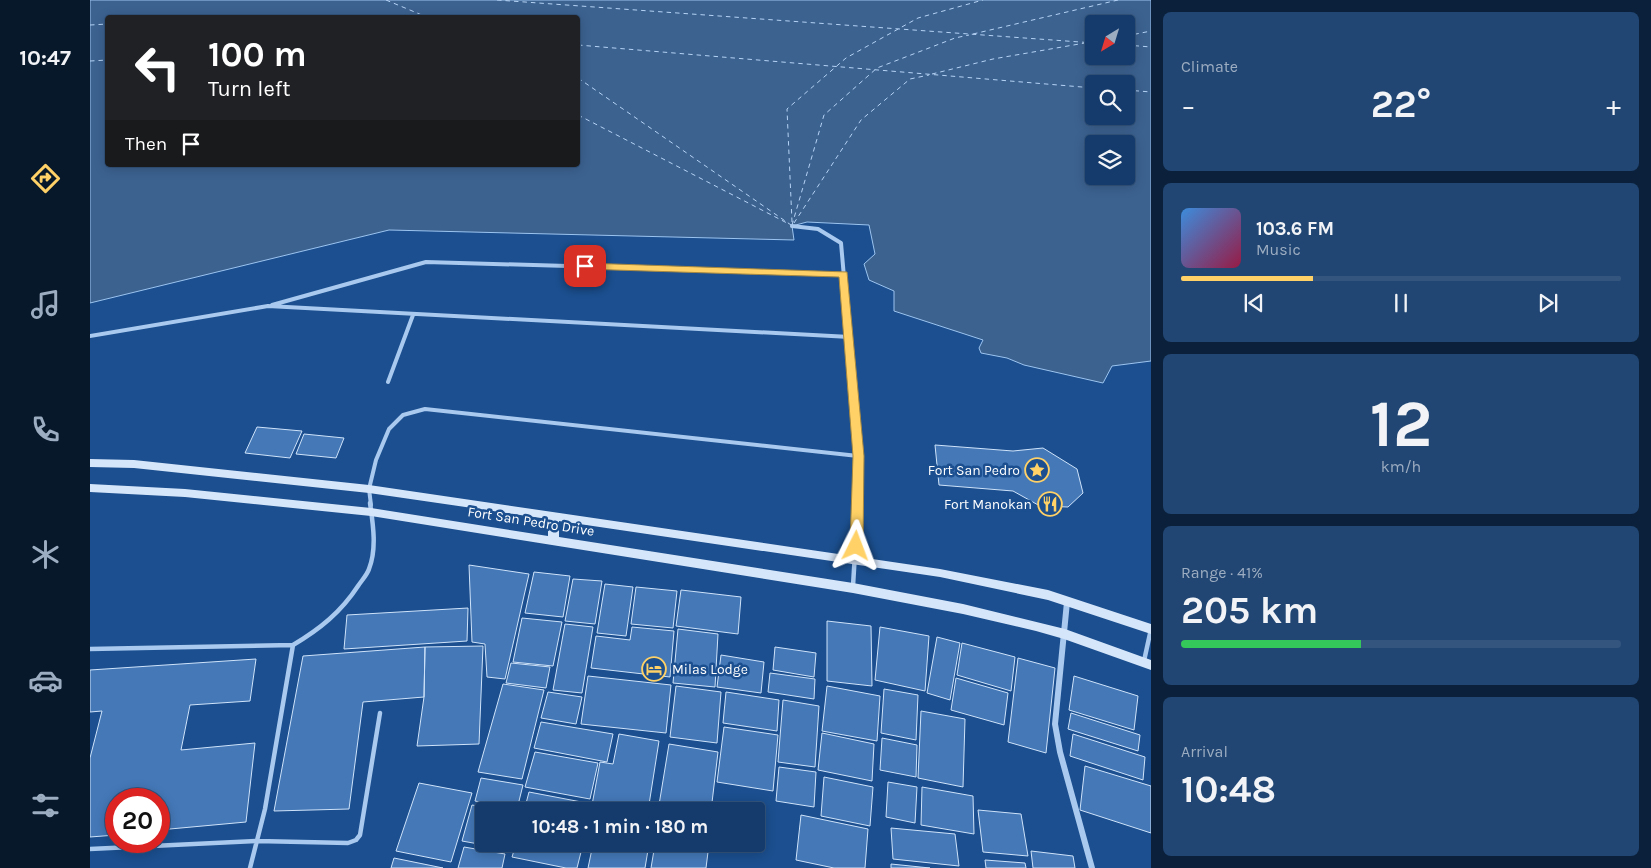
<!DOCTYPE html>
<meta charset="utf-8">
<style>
:root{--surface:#143b6b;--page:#214673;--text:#f1f3f6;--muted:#9dadc1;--line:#33557e;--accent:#ffd166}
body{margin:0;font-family:Karla,sans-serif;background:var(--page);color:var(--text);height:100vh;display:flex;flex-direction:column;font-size:19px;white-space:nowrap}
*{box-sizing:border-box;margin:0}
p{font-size:16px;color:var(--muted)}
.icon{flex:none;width:28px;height:28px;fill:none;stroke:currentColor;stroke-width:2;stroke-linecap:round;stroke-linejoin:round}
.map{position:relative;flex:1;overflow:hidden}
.panel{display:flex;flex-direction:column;gap:12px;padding:12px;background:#0b203b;width:500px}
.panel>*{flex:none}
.guide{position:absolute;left:15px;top:15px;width:475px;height:152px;border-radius:5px;box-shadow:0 2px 12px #0003,0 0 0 1px var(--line);background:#202124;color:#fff;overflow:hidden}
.needle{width:32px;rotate:218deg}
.controls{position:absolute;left:995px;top:15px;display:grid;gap:10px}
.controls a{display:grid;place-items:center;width:50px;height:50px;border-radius:5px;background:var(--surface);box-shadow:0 2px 12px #0003,0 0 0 1px var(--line);font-size:25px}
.speed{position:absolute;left:15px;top:788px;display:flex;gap:10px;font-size:25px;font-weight:700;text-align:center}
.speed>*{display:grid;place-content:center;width:65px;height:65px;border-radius:50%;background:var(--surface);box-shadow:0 2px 12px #0003,0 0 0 1px var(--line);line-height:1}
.speed .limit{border:8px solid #d22;background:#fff;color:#111}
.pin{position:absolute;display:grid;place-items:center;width:42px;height:42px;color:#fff;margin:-21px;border-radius:10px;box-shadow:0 2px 8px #0006}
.me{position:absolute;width:55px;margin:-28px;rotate:3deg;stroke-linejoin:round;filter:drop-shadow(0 0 4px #0008)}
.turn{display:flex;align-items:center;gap:18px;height:105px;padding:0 20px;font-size:22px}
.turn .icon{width:65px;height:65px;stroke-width:2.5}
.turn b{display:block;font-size:35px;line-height:42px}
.then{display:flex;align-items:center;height:48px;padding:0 20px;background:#0003;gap:10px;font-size:19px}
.big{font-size:38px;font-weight:700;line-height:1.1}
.panel .widget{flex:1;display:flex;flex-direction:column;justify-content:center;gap:8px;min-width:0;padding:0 18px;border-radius:8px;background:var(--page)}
.panel .dial{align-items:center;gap:0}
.dial b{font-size:65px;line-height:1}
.song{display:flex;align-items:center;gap:15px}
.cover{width:60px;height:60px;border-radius:8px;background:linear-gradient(135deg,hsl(210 70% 55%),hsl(340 70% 35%))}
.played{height:5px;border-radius:2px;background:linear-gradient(90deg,var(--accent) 30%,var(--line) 30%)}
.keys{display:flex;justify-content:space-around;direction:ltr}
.heat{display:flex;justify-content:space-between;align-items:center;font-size:28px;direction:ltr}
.charge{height:8px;border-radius:4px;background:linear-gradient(90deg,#34c759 41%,var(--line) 0)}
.trip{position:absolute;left:385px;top:802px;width:290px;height:50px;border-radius:5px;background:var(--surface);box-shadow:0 2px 12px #0003,0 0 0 1px var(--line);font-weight:700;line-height:50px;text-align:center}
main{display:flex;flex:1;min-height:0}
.tabs{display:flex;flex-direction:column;width:90px;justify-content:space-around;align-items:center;background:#08182b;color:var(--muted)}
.tabs .icon{width:35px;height:35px}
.tabs .on{color:var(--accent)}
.tabs b{font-size:22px;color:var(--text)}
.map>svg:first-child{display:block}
</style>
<main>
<nav class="tabs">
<b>10:47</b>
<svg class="icon on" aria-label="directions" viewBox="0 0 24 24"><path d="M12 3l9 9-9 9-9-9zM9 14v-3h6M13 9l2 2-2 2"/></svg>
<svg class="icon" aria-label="music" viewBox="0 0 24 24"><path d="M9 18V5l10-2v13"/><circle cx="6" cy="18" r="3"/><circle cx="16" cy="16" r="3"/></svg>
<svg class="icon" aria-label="phone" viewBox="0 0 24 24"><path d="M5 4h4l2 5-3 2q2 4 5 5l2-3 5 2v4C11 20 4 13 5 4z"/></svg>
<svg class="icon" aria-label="climate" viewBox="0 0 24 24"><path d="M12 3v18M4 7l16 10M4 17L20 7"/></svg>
<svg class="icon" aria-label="car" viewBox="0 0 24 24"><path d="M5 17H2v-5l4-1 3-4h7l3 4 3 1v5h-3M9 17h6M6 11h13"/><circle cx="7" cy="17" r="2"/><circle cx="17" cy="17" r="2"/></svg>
<svg class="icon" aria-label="filters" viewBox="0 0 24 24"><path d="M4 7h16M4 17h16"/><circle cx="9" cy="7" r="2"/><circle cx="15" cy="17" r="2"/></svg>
</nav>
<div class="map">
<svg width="1061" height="868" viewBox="0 0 1061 868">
<rect width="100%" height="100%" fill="#1b4f8f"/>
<!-- water -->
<path fill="#3c6290" stroke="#9cc4f0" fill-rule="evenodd" d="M0 0H1061V361L1022 366 1013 383 934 365 917 358 891 353 889 348 893 340 804 311V291L779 280 774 264 785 254 779 225 717 222 702 226 704 240 299 230 0 303ZM18 18H488V165H18ZM1004 24H1036V56H1004ZM1004 84H1036V116H1004ZM1004 144H1036V176H1004Z"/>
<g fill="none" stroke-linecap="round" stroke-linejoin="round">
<!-- ferry -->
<path stroke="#b5d3f5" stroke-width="1" stroke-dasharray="4.5 4" stroke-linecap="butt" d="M296 0 339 18
M407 0 1004 43
M0 25 18 24
M883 34 1028 0
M1036 36 1061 31
M999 42 1004 41
M488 45 1004 88
M1036 45 1061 47
M0 61 18 60
M842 74 903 59 995 43
M488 78 701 225
M1036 90 1061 92
M488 115 697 223
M702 222 697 109 756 58 828 18 893 0
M704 223 771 120 820 79 839 75
M702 225 734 115 787 68 865 38 879 35"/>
</g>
<!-- building -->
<path fill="#4478b7" stroke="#cfe3fa" d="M167 427 212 431 200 458 155 453Z
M214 434 254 438 246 458 206 454Z
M845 445 923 451 953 448 987 469 993 493 978 507 950 506 923 491 849 485Z
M379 565 439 574 415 679 397 677 395 644 382 642Z
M444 572 480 576 473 617 435 613Z
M483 579 512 581 505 624 475 621Z
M515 584 543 587 536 636 507 633Z
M546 587 587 591 583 628 541 624Z
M591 590 651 597 648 634 586 626Z
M378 608 377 641 254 649 257 615Z
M432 618 472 622 463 666 423 662Z
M737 621 781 626 782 686 737 681Z
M475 624 503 627 492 693 463 690Z
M542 627 584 631 580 677 501 668 506 636 540 640Z
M790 627 839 636 835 691 785 680Z
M588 629 628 634 625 687 583 683Z
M847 637 870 643 860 700 837 693Z
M872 643 925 657 921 691 867 675Z
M393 646 389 744 327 746 334 697 335 647Z
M335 647 334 697 273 702 259 809 184 811 213 656Z
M685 647 726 653 724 677 683 670Z
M631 655 674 662 671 693 627 687Z
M928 658 965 668 956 753 918 742Z
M166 659 160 701 100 705 91 750 165 743 156 822 69 830V799H26V835L0 837V758L12 711 0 712V670Z
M421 663 460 667 456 688 416 683Z
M680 673 725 679 724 699 678 692Z
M498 676 581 685 576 733 491 724Z
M984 676 1048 696 1044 730 979 710Z
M866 678 918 693 914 725 861 710Z
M413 684 454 690 432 779 388 772Z
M586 686 631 692 627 743 580 737Z
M737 686 790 696 787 741 732 731Z
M794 689 828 695 826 740 791 733Z
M458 692 492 697 486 724 451 718Z
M636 692 689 700 687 731 633 723Z
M693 700 729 706 725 767 688 762Z
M831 711 875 719 873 787 828 778Z
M981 713 1050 735 1048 751 978 729Z
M451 722 523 734 517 762 444 748Z
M634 727 688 735 683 791 627 782Z
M732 733 784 744 782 781 728 770Z
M529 734 569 741 558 811H536L502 805 510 762 523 764Z
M983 734 1055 757 1053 780 980 756Z
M792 738 827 745 826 777 790 770Z
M579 744 628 752 621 811H568Z
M445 752 508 763 500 799 435 787Z
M995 766 1061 786V833L990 810Z
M689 767 726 772 724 807 686 801Z
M734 777 783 787 780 826 731 816Z
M391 778 433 785 427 809 385 801Z
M798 782 827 787 825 823 796 817Z
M329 783 382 793 361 862 306 851Z
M832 787 883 796 884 834 831 825Z
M439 792 502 804 500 811H434Z
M382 805 418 811H394V844H424L422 850 372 841Z
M888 810 931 814 938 856 893 852Z
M711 815 778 829 775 868H744L706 860Z
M801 828 865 834 869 866 803 859Z
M426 844H493L487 868H476L422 857Z
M503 844H559L555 868H498Z
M565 844H619L616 868H561Z
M374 847 415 854 412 868H368Z
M941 851 983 856 985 868H943Z
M304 858 353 868H301Z
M895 860 935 863 936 868H896Z
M801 864 840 868H801Z"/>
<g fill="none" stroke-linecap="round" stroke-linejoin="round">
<!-- service-far1 -->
<path stroke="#a9c9ee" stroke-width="4" d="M702 226 728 229 751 243 766 414 768 505
M182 305 336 262 754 274
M0 336 178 306 760 337
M298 382 323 315
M281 505 279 489 286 460 299 429 313 415 335 409 768 456"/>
<!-- service -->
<path stroke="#a9c9ee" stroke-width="4.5" d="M763 586 768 503
M0 649 203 645C230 629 251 612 268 586 272 580 277 575 279 569 287 549 283 524 280 503
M1054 661 1061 629
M0 849 167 841 258 843 266 840 270 835 290 713
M160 868 175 809 203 645"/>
<!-- minor -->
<path stroke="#a9c9ee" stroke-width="6" d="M977 602 965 724 970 752 1002 868"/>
<!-- secondary -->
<path fill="#d6e6fa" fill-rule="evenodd" d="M0 459 44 460 279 485 850 569 958 590 1061 624V634L958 600 850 577 469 521V537L763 583 873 604 975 629 1061 660V670L974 639 946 631 873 614 763 593 281 516 95 497 0 492V484L95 489 281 508 458 536V519L279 493 44 468 0 467Z"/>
</g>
<!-- route -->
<path fill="#ffd166" stroke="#a68842" d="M495 263 757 272 774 456 773 546 771 549H762L760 546 763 456 749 277 492 269V264Z"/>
<!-- icons -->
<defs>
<g id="sight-ring" transform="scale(1.25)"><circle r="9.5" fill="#1b4f8f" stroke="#ffd166" stroke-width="1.5"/><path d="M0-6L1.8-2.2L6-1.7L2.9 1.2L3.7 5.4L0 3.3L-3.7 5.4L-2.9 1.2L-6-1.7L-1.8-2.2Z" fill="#ffd166"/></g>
<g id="restaurant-ring" transform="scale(1.25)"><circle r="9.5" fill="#1b4f8f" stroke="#ffd166" stroke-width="1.5"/><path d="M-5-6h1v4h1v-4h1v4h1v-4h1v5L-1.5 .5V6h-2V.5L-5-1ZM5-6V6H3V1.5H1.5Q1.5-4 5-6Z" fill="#ffd166"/></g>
<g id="hotel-ring" transform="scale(1.25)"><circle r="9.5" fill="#1b4f8f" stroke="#ffd166" stroke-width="1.5"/><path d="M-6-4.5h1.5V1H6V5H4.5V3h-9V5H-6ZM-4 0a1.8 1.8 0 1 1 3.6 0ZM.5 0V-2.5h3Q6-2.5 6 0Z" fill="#ffd166"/></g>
</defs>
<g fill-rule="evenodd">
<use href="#sight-ring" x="947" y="470"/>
<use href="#restaurant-ring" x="960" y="504"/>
<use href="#hotel-ring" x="564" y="669"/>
</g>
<g text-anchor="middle" stroke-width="5" stroke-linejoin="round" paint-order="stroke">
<!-- poi labels -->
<g font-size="14" fill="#fff" stroke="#1b4f8f" text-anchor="end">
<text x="930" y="475">Fort San Pedro</text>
<text x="942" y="509">Fort Manokan</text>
<text x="582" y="674" text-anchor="start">Milas Lodge</text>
</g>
<!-- street labels -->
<g font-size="14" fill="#fff" stroke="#1b4f8f">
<text transform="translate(441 521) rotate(9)" y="5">Fort San Pedro Drive</text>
</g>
</g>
</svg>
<div class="controls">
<a><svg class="needle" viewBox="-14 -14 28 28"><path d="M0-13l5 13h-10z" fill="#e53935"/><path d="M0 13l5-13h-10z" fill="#9dadc1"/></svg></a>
<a><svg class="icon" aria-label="search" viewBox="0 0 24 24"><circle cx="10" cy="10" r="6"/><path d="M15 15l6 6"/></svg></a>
<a><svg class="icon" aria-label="layers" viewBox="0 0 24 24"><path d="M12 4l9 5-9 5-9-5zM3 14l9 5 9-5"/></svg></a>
</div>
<div class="speed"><div class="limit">20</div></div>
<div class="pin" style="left:495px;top:266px;background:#d93025"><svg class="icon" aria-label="arrive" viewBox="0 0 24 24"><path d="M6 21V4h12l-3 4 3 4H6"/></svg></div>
<svg class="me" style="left:766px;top:546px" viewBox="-20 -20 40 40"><path d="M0-17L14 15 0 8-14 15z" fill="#ffd166" stroke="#fff" stroke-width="4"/></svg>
<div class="trip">10:48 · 1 min · 180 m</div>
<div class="guide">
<div class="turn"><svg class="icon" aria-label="left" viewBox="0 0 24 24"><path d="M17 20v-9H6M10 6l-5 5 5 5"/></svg><div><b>100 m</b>Turn left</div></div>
<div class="then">Then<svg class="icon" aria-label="arrive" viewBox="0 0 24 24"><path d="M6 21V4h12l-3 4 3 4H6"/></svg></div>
</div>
</div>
<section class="panel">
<div class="widget"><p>Climate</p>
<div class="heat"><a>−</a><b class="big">22°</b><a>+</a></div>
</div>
<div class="widget">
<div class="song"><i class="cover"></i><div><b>103.6 FM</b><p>Music</p></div></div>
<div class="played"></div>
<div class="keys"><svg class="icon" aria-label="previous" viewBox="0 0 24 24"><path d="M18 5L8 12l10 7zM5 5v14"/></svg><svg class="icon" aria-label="pause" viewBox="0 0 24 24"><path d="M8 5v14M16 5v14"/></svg><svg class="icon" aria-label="next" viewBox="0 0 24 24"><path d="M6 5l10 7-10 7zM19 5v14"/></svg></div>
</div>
<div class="widget dial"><b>12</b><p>km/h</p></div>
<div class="widget"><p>Range · 41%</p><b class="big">205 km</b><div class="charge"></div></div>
<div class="widget"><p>Arrival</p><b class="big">10:48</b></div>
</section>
</main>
